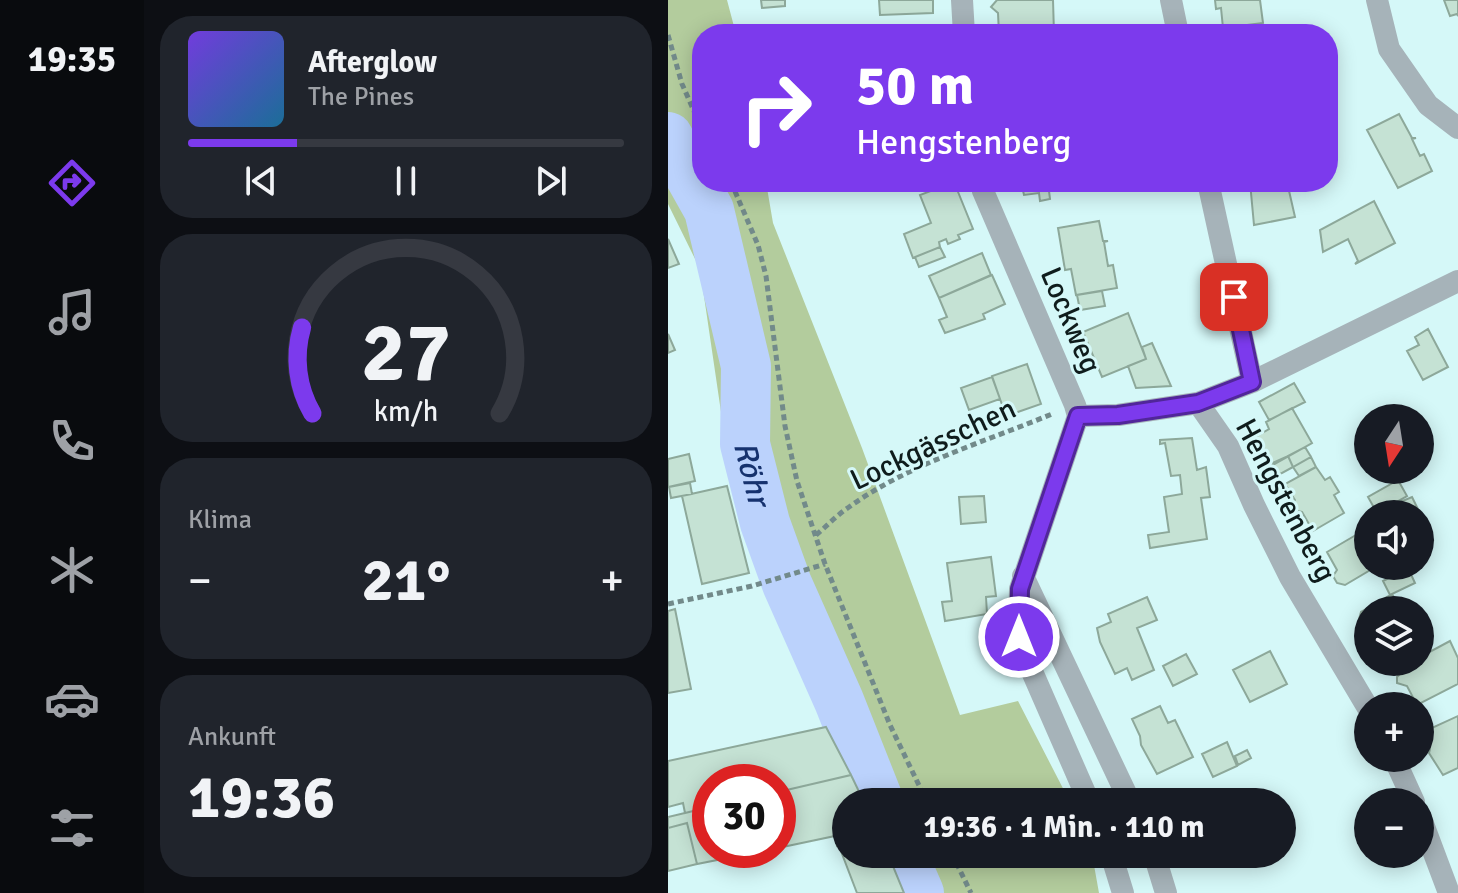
<!DOCTYPE html>
<html lang="de">
<meta charset="utf-8">
<style>
:root{--surface:#171b24;--page:#20242c;--text:#f1f3f6;--muted:#9ea1a6;--line:#363941;--accent:#7c3aed}
body{margin:0;font-family:Signika,sans-serif;background:var(--page);color:var(--text);height:100vh;display:flex;flex-direction:column;font-size:30px;white-space:nowrap}
*{box-sizing:border-box;margin:0}
p{font-size:26px;color:var(--muted)}
.icon{flex:none;width:44px;height:44px;fill:none;stroke:currentColor;stroke-width:2;stroke-linecap:round;stroke-linejoin:round}
.map{position:relative;flex:1;overflow:hidden}
.side{display:flex;flex-direction:column;gap:16px;padding:16px;background:#0d0f14;width:524px}
.side>*{flex:none}
.banner{position:absolute;left:24px;top:24px;width:646px;height:168px;border-radius:32px;box-shadow:0 4px 20px #0003;background:#7c3aed;color:#fff;overflow:hidden}
.needle{width:52px;rotate:192deg}
.controls{position:absolute;left:686px;top:404px;display:grid;gap:16px}
.controls a{display:grid;place-items:center;width:80px;height:80px;border-radius:50%;background:var(--surface);box-shadow:0 4px 20px #0003;font-size:40px}
.speed{position:absolute;left:24px;top:764px;display:flex;gap:16px;font-size:40px;font-weight:700;text-align:center}
.speed>*{display:grid;place-content:center;width:104px;height:104px;border-radius:50%;background:var(--surface);box-shadow:0 4px 20px #0003;line-height:1}
.speed .limit{border:12px solid #d22;background:#fff;color:#111}
.pin{position:absolute;display:grid;place-items:center;width:68px;height:68px;color:#fff;margin:-34px;border-radius:16px;box-shadow:0 4px 12px #0006}
.me{position:absolute;width:88px;margin:-44px;rotate:0deg;stroke-linejoin:round;filter:drop-shadow(0 0 6px #0008)}
.turn{display:flex;align-items:center;gap:28px;height:168px;padding:0 32px;font-size:36px}
.turn .icon{width:104px;height:104px;stroke-width:2.5}
.turn b{display:block;font-size:56px;line-height:68px}
.big{font-size:60px;font-weight:800;line-height:1.1}
.side .widget{flex:1;display:flex;flex-direction:column;justify-content:center;gap:12px;min-width:0;padding:0 28px;border-radius:32px;background:var(--page)}
.side .dial{align-items:center;gap:0}
.dial svg{height:208px;overflow:visible;fill:none;stroke:var(--line);stroke-width:7;stroke-linecap:round;text-anchor:middle}
.dial text{fill:var(--text);stroke:none}
.song{display:flex;align-items:center;gap:24px}
.cover{width:96px;height:96px;border-radius:12px;background:linear-gradient(135deg,hsl(260 70% 55%),hsl(200 70% 35%))}
.played{height:8px;border-radius:4px;background:linear-gradient(90deg,var(--accent) 25%,var(--line) 25%)}
.keys{display:flex;justify-content:space-around;direction:ltr}
.heat{display:flex;justify-content:space-between;align-items:center;font-size:44px;direction:ltr}
.trip{position:absolute;left:164px;top:788px;width:464px;height:80px;border-radius:40px;background:var(--surface);box-shadow:0 4px 20px #0003;font-weight:800;line-height:80px;text-align:center}
main{display:flex;flex:1;min-height:0}
.dock{display:flex;flex-direction:column;width:144px;justify-content:space-around;align-items:center;background:#090b0e;color:var(--muted)}
.dock .icon{width:56px;height:56px}
.dock .active{color:var(--accent)}
.dock b{font-size:36px;color:var(--text)}
.map>svg:first-child{display:block}
</style>
<main>
<nav class="dock">
<b>19:35</b>
<svg class="icon active" aria-label="directions" viewBox="0 0 24 24"><path d="M12 3l9 9-9 9-9-9zM9 14v-3h6M13 9l2 2-2 2"/></svg>
<svg class="icon" aria-label="music" viewBox="0 0 24 24"><path d="M9 18V5l10-2v13"/><circle cx="6" cy="18" r="3"/><circle cx="16" cy="16" r="3"/></svg>
<svg class="icon" aria-label="phone" viewBox="0 0 24 24"><path d="M5 4h4l2 5-3 2q2 4 5 5l2-3 5 2v4C11 20 4 13 5 4z"/></svg>
<svg class="icon" aria-label="climate" viewBox="0 0 24 24"><path d="M12 3v18M4 7l16 10M4 17L20 7"/></svg>
<svg class="icon" aria-label="car" viewBox="0 0 24 24"><path d="M5 17H2v-5l4-1 3-4h7l3 4 3 1v5h-3M9 17h6M6 11h13"/><circle cx="7" cy="17" r="2"/><circle cx="17" cy="17" r="2"/></svg>
<svg class="icon" aria-label="filters" viewBox="0 0 24 24"><path d="M4 7h16M4 17h16"/><circle cx="9" cy="7" r="2"/><circle cx="15" cy="17" r="2"/></svg>
</nav>
<section class="side">
<div class="widget">
<div class="song"><i class="cover"></i><div><b>Afterglow</b><p>The Pines</p></div></div>
<div class="played"></div>
<div class="keys"><svg class="icon" aria-label="previous" viewBox="0 0 24 24"><path d="M18 5L8 12l10 7zM5 5v14"/></svg><svg class="icon" aria-label="pause" viewBox="0 0 24 24"><path d="M8 5v14M16 5v14"/></svg><svg class="icon" aria-label="next" viewBox="0 0 24 24"><path d="M6 5l10 7-10 7zM19 5v14"/></svg></div>
</div>
<div class="widget dial"><svg viewBox="0 0 100 80">
<path d="M14 69A42 42 0 1 1 86 69"/>
<path d="M14 69A42 42 0 0 1 10 36" stroke="#7c3aed"/>
<text x="50" y="56" font-size="32" font-weight="700">27</text>
<text x="50" y="72" font-size="11">km/h</text>
</svg></div>
<div class="widget"><p>Klima</p>
<div class="heat"><a>−</a><b class="big">21°</b><a>+</a></div>
</div>
<div class="widget"><p>Ankunft</p><b class="big">19:36</b></div>
</section>
<div class="map">
<svg width="790" height="893" viewBox="0 0 790 893">
<rect width="100%" height="100%" fill="#d5f8f8"/>
<!-- green -->
<path fill="#b3cc9d" d="M0 0H59L68 34H34V182H98L105 223 194 448 292 715 350 701 402 802H219L158 686 58 446 32 269 0 204Z
M245 854H424L431 893H261Z"/>
<g fill="none" stroke-linecap="round" stroke-linejoin="round">
<!-- river -->
<g stroke="#bbd2fc" stroke-width="50">
<path id="s1" d="M0 137 41 210 78 366 77 444 97 523 119 584 171 701 211 802"/>
<path d="M234 854 251 893"/>
</g>
</g>
<!-- building -->
<path fill="#c5e2d4" stroke="#8da89a" stroke-width="2" d="M93 0H117V6L94 8Z
M211 0H265V13L212 15Z
M329 0H385L386 34H331L330 13 323 7Z
M547 0H592L595 23 555 28 553 8 548 9Z
M776 0H790V16L789 14 782 16Z
M731 114 744 138H748L744 139 752 156 756 154 764 171 730 188 699 130Z
M286 182 305 229 290 235 292 239 280 244 278 239 271 242 272 247 245 258 236 234 263 223 252 195Z
M353 182H391L392 189 381 191 382 199 372 201 371 193 356 195Z
M582 182H619L627 217 586 225Z
M706 201 727 243 687 264 690 261 680 239 655 252 652 230Z
M431 221 435 241H440L436 242 440 266 445 265 449 288 408 295 403 269 397 270 390 228Z
M0 239 11 264 0 268Z
M272 247 277 257 251 267 247 257Z
M314 253 323 275 271 298 261 276Z
M324 275 337 304 315 314 317 319 277 333 271 320 279 317 271 298Z
M434 291 437 306 412 310 409 295Z
M460 313 478 359 434 377 415 332Z
M760 329 780 367 755 380 739 351 751 345 747 337Z
M0 334 7 350 0 353Z
M484 343 503 386 468 388 460 366 478 359 474 347Z
M359 364 373 404 338 416 324 376Z
M324 377 332 399 301 410 293 388Z
M626 383 637 402 601 420 591 402Z
M624 408 644 443 605 465 597 451 592 449 588 443 589 436 601 429 598 422Z
M524 438 529 470 538 467 542 497 533 498 539 539 482 548 480 535 501 532 496 497 514 494 512 475 503 476 497 443 492 444V440Z
M637 447 643 457 625 467 620 456Z
M21 454 27 481 0 487V459Z
M620 456 625 467 605 478 598 466Z
M643 457 648 467 631 476 625 467Z
M648 467 657 480 662 477 671 492 666 495 676 513 645 531 634 512 629 511 625 505 627 500 617 484Z
M730 480 739 496 709 513 700 497Z
M22 483 24 494 3 498 1 487Z
M59 486 81 573 34 584 14 496Z
M316 496 318 522 293 524 291 497Z
M744 497 765 540 752 547V514H723L720 507Z
M693 532 700 543V566H709L677 585 669 583 665 576 669 570 659 552Z
M323 557 328 596 318 597 319 614 277 621 274 602 284 601 279 563Z
M740 568 747 583 722 595 715 581Z
M724 594 733 610H700V628L696 627 691 619 693 612Z
M479 597 489 620 469 628 486 670 464 680 459 668 447 674 432 642 429 628 443 622 440 614Z
M7 609 23 689 0 693V611Z
M782 641 790 658V684L749 705 739 686 729 683V677L733 673 730 668 741 662H752V657Z
M602 651 619 684 582 702 565 670Z
M518 654 529 674 505 686 495 666Z
M492 706 500 723 507 720 525 757 489 774 473 745 472 736 464 719Z
M790 716V768L775 775 761 753 762 749 755 732Z
M158 727 183 775 110 792V782H42V807L17 813 15 803 0 807V761Z
M559 742 569 766 545 777 534 754Z
M579 750 583 758 570 765 567 756Z
M183 775 196 802H178V844L169 846 167 836 110 848V792Z
M531 793 534 802H510Z
M42 807V850H100L29 864 19 823 0 828V817Z
M19 823 29 864 0 871V828Z
M178 844V854H220L236 893H189L171 846Z
M526 854H553L531 863 525 859Z"/>
<g fill="none" stroke-linecap="round" stroke-linejoin="round">
<!-- path -->
<path stroke="#728a8a" stroke-width="5" stroke-dasharray="6 4" stroke-linecap="butt" d="M0 35 14 84 34 129
M63 182 90 245 98 276 117 426 129 481 157 564 222 725 259 802
M148 535C159 526 169 515 181 507 241 464 316 442 384 414
M0 604 84 586 157 564
M284 854 303 893"/>
<!-- minor -->
<path stroke="#a6b3b9" stroke-width="22" d="M294 0 296 34
M503 0 510 34
M709 0 721 49 760 105 790 128
M313 182 315 191 407 405 410 416 352 589 351 637 359 660 421 802
M540 182 584 382
M530 403 560 446 586 505 622 577 700 708
M410 416 450 415 530 403 584 382 790 281
M355 576 462 802
M726 758 746 802
M752 816 781 893
M443 854 455 893
M486 854 498 893"/>
</g>
<g fill="none" stroke-linecap="round" stroke-linejoin="round">
<!-- route casing -->
<g stroke="#51269a" stroke-width="20">
<path id="route" d="M351 637 352 589 410 416 450 415 530 403 584 382 566 297"/>
</g>
<!-- route -->
<use href="#route" stroke="#7c3aed" stroke-width="14"/>
</g>
<g text-anchor="middle" stroke-width="6" stroke-linejoin="round" paint-order="stroke">
<!-- street labels -->
<g font-size="30" fill="#0f1c1c" stroke="#d5f8f8">
<text transform="translate(403 320) rotate(67)" y="10">Lockweg</text>
<text transform="translate(265 444) rotate(-25)" y="10">Lockgässchen</text>
<text transform="translate(618 500) rotate(62)" y="10">Hengstenberg</text>
</g>
<!-- water labels -->
<g font-size="32" font-style="italic" fill="#16326e" stroke="#d5f8f8">
<text dy="11" stroke="none"><textPath href="#s1" startOffset="352">Röhr</textPath></text>
</g>
</g>
</svg>
<div class="controls">
<a><svg class="needle" viewBox="-14 -14 28 28"><path d="M0-13l5 13h-10z" fill="#e53935"/><path d="M0 13l5-13h-10z" fill="#9ea1a6"/></svg></a>
<a><svg class="icon" aria-label="sound" viewBox="0 0 24 24"><path d="M4 9h4l5-4v14l-5-4H4zM17 9q2 3 0 6"/></svg></a>
<a><svg class="icon" aria-label="layers" viewBox="0 0 24 24"><path d="M12 4l9 5-9 5-9-5zM3 14l9 5 9-5"/></svg></a>
<a>+</a>
<a>−</a>
</div>
<div class="speed"><div class="limit">30</div></div>
<div class="pin" style="left:566px;top:297px;background:#d93025"><svg class="icon" aria-label="arrive" viewBox="0 0 24 24"><path d="M6 21V4h12l-3 4 3 4H6"/></svg></div>
<svg class="me" style="left:351px;top:637px" viewBox="-20 -20 40 40"><circle r="17" fill="#7c3aed" stroke="#fff" stroke-width="3"/><path d="M0-11L8 9 0 5-8 9z" fill="#fff"/></svg>
<div class="trip">19:36 · 1 Min. · 110 m</div>
<div class="banner">
<div class="turn"><svg class="icon" aria-label="right" viewBox="0 0 24 24"><path d="M7 20v-9h11M14 6l5 5-5 5"/></svg><div><b>50 m</b>Hengstenberg</div></div>
</div>
</div>
</main>
